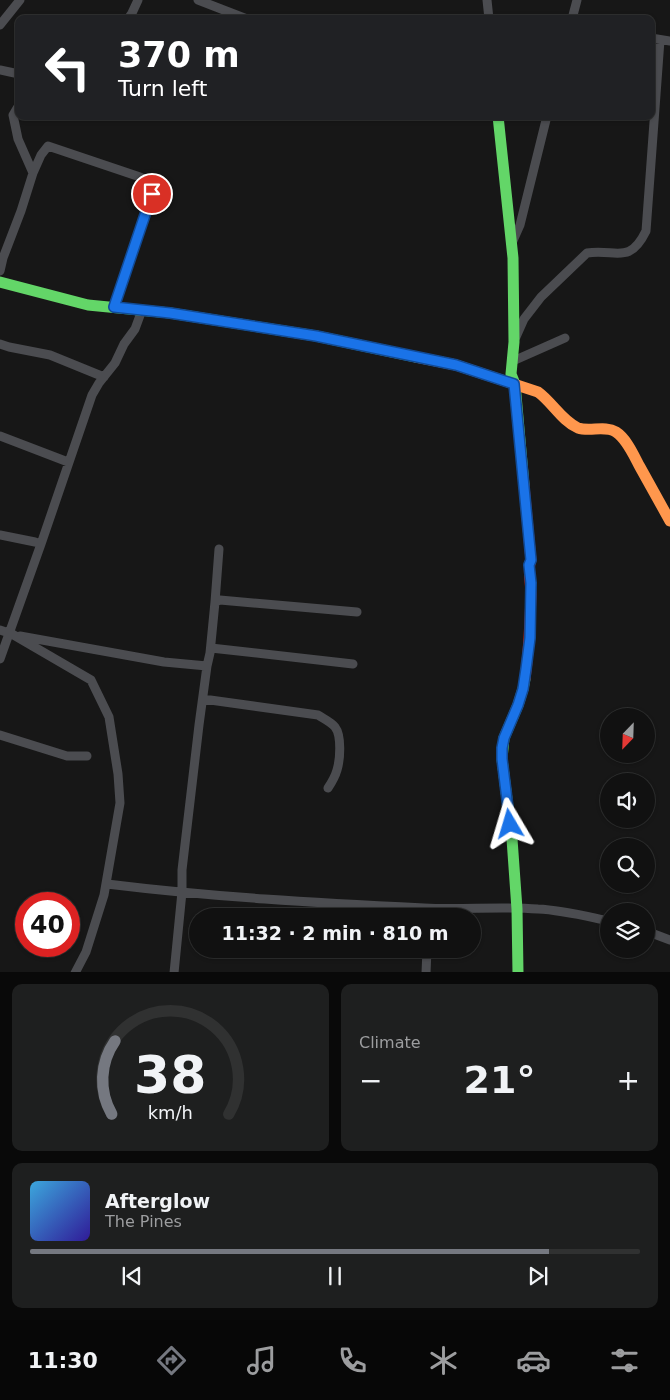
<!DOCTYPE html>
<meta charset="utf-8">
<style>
:root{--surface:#111;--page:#1e1f1f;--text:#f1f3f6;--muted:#9c9d9f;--line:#303131;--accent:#757880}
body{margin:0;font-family:"DejaVu Sans",sans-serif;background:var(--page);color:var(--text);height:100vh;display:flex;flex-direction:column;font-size:19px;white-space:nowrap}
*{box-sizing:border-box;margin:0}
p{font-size:16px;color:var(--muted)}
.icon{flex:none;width:28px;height:28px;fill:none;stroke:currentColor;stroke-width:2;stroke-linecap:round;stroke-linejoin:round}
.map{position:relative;height:972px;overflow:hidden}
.panel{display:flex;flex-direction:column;gap:12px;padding:12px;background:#090909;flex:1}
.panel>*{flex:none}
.banner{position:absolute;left:15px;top:15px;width:640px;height:105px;border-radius:10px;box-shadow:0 1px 4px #0004,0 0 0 1px var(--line);background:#202124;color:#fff;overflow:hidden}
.needle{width:32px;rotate:203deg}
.fabs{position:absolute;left:600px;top:708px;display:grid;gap:10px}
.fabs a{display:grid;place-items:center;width:55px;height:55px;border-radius:50%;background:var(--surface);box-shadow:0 1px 4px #0004,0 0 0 1px var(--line);font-size:25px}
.speed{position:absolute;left:15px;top:892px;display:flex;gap:10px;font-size:25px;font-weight:700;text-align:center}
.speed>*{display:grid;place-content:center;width:65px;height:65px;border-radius:50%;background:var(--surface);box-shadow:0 1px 4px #0004,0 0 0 1px var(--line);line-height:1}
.speed .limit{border:8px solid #d22;background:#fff;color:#111}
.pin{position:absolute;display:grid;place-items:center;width:42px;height:42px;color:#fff;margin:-21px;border:2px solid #fff;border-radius:50%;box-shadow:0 1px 5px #0007}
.me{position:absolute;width:55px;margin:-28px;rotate:353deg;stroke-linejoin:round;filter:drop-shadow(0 0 4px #0008)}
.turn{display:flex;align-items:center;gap:18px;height:105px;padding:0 20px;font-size:22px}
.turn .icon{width:65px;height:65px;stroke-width:2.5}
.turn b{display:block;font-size:35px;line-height:42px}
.big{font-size:38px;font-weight:700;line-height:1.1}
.panel .card{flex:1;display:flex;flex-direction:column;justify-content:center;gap:8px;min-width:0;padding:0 18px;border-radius:10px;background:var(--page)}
.panel .dial{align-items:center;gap:0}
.dial svg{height:130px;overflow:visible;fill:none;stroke:var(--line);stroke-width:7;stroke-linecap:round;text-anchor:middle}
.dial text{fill:var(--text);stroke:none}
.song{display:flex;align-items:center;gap:15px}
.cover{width:60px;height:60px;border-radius:8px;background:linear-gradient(135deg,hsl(200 70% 55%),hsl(250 70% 35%))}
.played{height:5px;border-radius:2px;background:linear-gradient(90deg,var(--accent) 85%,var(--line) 85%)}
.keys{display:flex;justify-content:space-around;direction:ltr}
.heat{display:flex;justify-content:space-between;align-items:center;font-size:28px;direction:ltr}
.panel .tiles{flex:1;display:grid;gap:12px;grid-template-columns:1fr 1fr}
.card:last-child{grid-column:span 2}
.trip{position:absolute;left:189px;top:908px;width:292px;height:50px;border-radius:25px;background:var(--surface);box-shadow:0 1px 4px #0004,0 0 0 1px var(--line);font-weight:700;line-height:50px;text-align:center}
.tabs{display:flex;height:80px;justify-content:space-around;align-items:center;background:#070707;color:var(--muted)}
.tabs .icon{width:35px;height:35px}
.tabs .on{color:var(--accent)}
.tabs b{font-size:22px;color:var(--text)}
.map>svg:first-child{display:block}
</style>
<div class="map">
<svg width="670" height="973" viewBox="0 0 670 973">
<rect width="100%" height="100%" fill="#171717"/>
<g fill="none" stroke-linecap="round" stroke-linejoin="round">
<!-- street -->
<path stroke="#4b4c50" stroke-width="9" d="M198 0 247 19
M487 0 489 19
M128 19 132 13 138 0
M572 19 577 0
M0 25 20 0
M651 38 670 41
M0 70 19 74
M33 173 41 155 48 146 140 177C149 182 151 184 152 194L114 307
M512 243 520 225 547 116
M0 271 3 258 21 211 33 173 18 139 13 115 19 105
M516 337 524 319 541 297 587 253C615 248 629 266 646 231L660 40
M0 344 9 347 50 355 104 377
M513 361 565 338
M0 436 68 462
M0 535 35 542 41 544
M215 602 219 549
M0 630 12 634 91 680 109 717 118 774 120 803 104 895 86 952 75 973
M20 636 164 662 207 666
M211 648 353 664
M0 659 41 544 92 395 99 383 115 363 124 344 135 329 142 310
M203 699 318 715C324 719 331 722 335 727 342 736 340 760 337 770 335 777 332 782 328 788
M0 735 67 756H87
M107 884C212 897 318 903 424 908 462 910 500 906 538 909 562 910 585 916 609 921
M646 931 670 940
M174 973 182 892V870L199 725 207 666 210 653 215 602 220 600 357 612
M426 973 427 949"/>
<!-- fast -->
<path stroke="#63d668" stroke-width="11" d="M498 116 513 258 514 342 511 374 515 384 524 485
M0 282 88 305 170 313 316 336 416 357
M518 973 517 909 512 839 502 759 504 738 518 705 523 689 525 679"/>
<!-- slow -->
<path stroke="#ff974d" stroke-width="11" d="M416 357 456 365 538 392C552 402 562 421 578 428 590 432 605 425 616 432 627 439 634 456 640 467 650 485 660 503 670 521"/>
<!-- jam -->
<path stroke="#b3261e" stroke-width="11" d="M524 485 531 560C527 570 531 584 531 595 530 624 529 651 525 679"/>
</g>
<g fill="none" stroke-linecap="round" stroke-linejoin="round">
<!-- route casing -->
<g stroke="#114b97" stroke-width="12">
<path id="route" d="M152 194 114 307 170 313 316 336 456 365 514 384 531 560 529 565 531 583 530 638 526 669 523 689 518 705 504 738 502 748V759L510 824"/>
</g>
<!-- route -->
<use href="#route" stroke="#1a73e8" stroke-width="9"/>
</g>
</svg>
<div class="fabs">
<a><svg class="needle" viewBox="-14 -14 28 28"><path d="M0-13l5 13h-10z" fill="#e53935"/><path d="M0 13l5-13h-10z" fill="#9c9d9f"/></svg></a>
<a><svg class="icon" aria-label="sound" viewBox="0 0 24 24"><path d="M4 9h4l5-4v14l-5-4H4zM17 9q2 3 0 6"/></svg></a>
<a><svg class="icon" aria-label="search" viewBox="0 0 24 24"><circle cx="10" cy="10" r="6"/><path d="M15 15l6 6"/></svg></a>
<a><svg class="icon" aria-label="layers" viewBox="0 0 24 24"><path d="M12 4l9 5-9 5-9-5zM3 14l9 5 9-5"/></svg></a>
</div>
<div class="speed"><div class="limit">40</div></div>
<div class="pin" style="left:152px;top:194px;background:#d93025"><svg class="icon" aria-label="arrive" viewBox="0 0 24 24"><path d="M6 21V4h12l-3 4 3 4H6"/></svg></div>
<svg class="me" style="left:510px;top:824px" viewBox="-20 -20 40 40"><path d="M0-17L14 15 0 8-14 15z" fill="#1a73e8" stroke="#fff" stroke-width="4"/></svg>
<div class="trip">11:32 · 2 min · 810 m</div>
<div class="banner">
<div class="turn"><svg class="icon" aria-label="left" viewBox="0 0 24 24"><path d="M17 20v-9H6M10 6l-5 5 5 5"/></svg><div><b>370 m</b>Turn left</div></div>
</div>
</div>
<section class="panel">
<div class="tiles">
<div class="card dial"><svg viewBox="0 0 100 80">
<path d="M14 69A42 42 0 1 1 86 69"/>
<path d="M14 69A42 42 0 0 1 16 24" stroke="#757880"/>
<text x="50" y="56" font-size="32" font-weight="700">38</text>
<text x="50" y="72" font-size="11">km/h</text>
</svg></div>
<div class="card"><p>Climate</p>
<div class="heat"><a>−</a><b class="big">21°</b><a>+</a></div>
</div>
<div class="card">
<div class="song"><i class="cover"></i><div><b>Afterglow</b><p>The Pines</p></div></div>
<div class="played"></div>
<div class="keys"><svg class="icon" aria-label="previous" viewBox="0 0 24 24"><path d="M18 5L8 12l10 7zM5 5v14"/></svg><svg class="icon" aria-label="pause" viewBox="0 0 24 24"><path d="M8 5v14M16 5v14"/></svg><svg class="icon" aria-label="next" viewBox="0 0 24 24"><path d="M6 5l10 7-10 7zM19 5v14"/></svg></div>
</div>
</div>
</section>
<nav class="tabs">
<b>11:30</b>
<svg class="icon on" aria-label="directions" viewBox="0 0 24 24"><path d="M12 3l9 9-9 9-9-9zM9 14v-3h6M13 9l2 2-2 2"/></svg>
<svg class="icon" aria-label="music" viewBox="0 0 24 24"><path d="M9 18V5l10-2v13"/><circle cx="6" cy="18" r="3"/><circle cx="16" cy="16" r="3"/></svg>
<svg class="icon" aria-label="phone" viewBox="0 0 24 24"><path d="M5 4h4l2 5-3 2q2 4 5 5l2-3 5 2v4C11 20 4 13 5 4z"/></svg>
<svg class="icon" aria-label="climate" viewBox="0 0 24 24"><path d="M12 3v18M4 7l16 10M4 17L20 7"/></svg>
<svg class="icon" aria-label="car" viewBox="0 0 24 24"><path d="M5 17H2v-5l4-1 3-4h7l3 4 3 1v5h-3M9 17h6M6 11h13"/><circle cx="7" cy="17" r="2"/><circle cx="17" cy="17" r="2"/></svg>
<svg class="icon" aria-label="filters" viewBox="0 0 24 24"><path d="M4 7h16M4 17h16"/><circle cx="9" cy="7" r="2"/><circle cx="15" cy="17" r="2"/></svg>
</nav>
